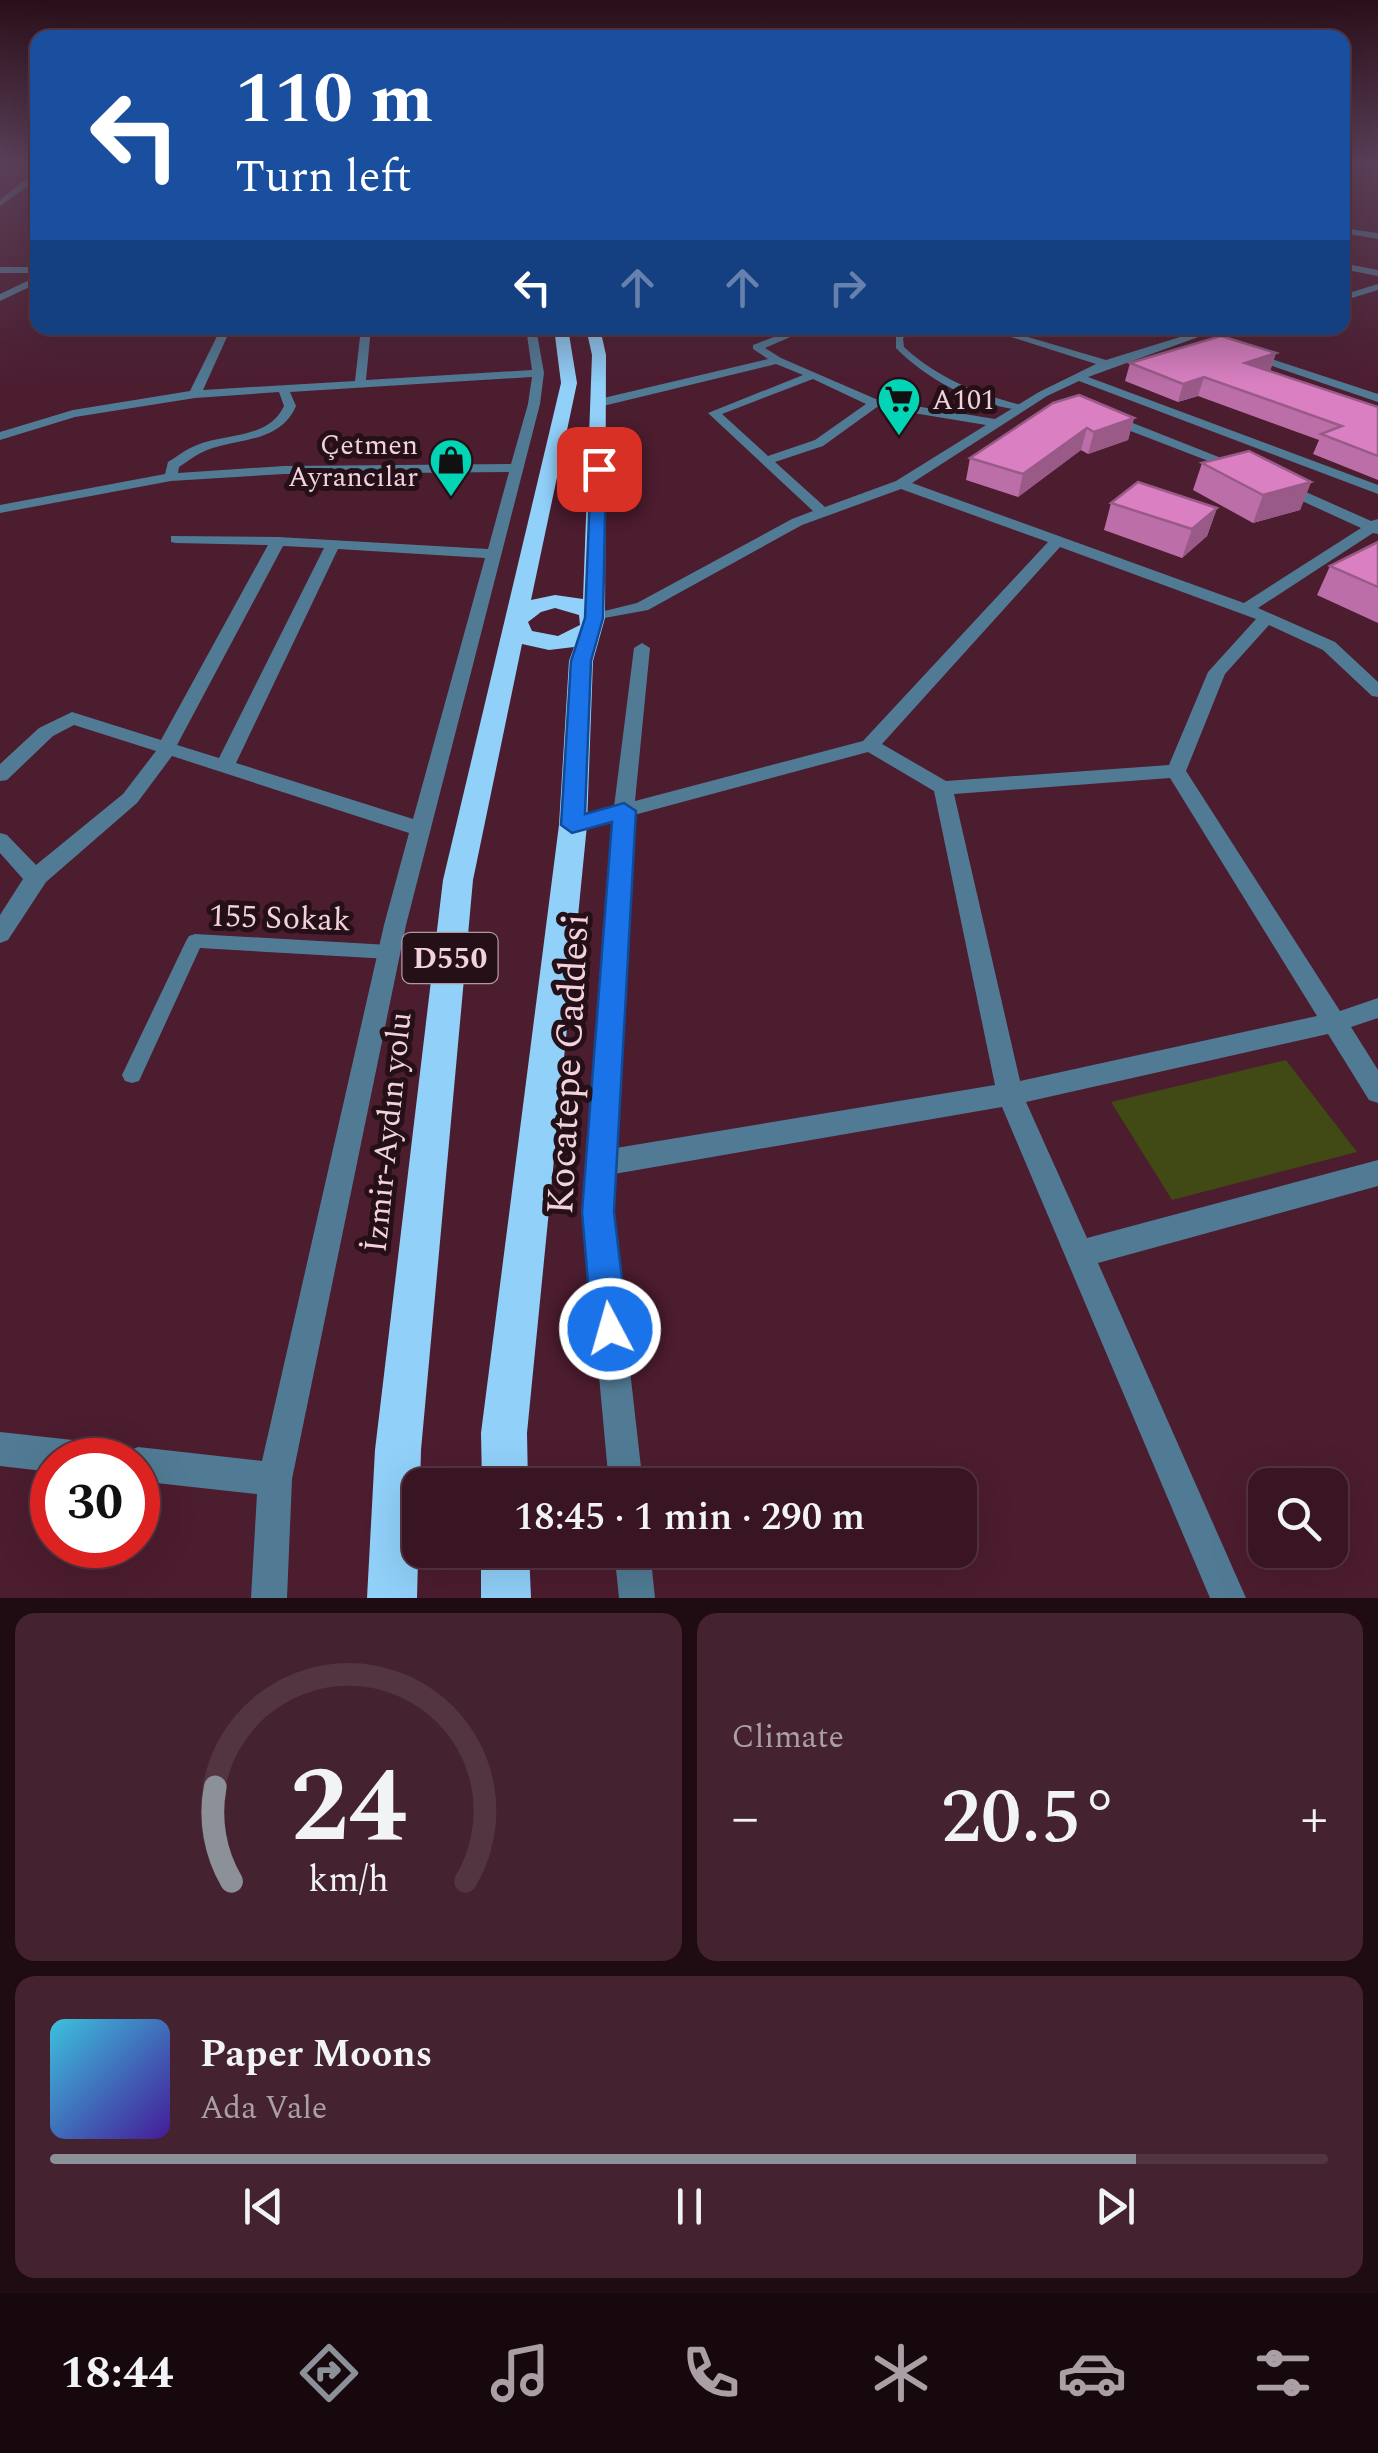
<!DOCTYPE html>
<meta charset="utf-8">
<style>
:root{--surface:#391523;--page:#442230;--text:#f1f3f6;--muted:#ab9fa6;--line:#533441;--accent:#8c9099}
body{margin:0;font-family:Spectral,serif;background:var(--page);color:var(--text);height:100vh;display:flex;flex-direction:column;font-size:38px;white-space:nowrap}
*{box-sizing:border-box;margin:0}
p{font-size:32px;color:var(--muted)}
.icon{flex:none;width:55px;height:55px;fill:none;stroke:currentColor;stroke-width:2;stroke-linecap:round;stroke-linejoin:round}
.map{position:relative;height:1598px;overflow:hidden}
.side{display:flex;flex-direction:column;gap:15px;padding:15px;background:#1f0c13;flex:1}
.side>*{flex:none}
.top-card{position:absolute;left:30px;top:30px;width:1320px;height:305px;border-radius:20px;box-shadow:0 10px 40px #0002,0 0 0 2px var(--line);background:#1a4fa0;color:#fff;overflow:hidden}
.buttons{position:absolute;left:1248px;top:1468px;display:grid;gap:20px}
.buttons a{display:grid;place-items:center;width:100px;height:100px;border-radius:20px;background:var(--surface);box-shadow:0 10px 40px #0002,0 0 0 2px var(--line);font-size:50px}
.speed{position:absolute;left:30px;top:1438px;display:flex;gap:20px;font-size:50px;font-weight:700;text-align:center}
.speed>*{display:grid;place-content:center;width:130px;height:130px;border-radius:50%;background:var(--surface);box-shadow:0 10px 40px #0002,0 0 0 2px var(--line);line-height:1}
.speed .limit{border:15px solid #d22;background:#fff;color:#111}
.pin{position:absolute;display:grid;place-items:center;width:85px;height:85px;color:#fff;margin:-42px;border-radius:20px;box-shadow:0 5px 15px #0006}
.me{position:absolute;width:110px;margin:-55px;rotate:354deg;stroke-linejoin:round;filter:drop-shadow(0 0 8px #0008)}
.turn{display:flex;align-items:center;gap:35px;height:210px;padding:0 40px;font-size:45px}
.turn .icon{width:130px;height:130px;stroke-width:2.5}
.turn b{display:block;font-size:70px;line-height:85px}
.lanes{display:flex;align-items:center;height:95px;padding:0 40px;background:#0003;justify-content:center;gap:50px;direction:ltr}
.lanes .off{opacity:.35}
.big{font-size:75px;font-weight:600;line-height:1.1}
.side .tile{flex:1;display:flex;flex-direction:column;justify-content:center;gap:15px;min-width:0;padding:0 35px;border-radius:20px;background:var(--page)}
.side .dial{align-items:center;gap:0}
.dial svg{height:260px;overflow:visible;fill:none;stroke:var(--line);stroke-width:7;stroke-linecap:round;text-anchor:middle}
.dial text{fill:var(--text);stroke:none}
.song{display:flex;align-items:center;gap:30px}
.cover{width:120px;height:120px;border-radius:15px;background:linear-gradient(135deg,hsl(190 70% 55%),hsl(260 70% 35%))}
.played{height:10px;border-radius:5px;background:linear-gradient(90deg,var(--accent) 85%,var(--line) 85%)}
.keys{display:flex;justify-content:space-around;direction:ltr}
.heat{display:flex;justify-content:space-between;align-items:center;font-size:55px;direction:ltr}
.side .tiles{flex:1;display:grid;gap:15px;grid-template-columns:1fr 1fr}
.tile:last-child{grid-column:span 2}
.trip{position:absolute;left:402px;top:1468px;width:575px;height:100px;border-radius:20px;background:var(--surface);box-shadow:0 10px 40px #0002,0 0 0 2px var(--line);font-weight:600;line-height:100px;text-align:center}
.menu{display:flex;height:160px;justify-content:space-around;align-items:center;background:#17080e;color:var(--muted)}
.menu .icon{width:70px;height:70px}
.menu .current{color:var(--accent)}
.menu b{font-size:45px;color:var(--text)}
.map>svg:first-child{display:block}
</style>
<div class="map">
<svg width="1378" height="1598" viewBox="0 0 1378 1598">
<rect width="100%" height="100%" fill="#4c1c2f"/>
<!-- green -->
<path fill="#414914" d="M1286 1060 1357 1152 1172 1200 1111 1102Z"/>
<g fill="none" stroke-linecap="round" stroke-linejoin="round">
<!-- service -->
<path fill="#517b95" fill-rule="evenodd" d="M914 328H923L903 338 904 347C940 380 979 394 1025 406V410C980 408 927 380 896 348V335Z
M195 934 389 945 395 947 398 952 395 957 389 959 200 948 139 1081 132 1083 125 1081 122 1075 186 941 189 936Z"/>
<!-- minor -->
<path fill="#517b95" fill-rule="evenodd" d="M38 178V182L29 185 0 206V200L23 181Z
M1342 228 1378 233V239L1342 233Z
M1342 263 1378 270V276L1342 269Z
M38 276V283L0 301V294Z
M1378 284V290L1342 301V295Z
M221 328H231L203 390 355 381 361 328H371L366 380 532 370 526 328H536L544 373 540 404 406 925 292 1479 287 1598H251L257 1494 138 1481V1460H123L126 1452 138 1447 262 1461 384 925 409 833 172 756 137 803 46 882 8 940 0 943V915L23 879 0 853V833L7 835 36 865 123 794 156 751 74 725 53 736 7 780 0 781V764L39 728 72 712 161 740 268 545 176 543 171 542V536L278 537 488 549 509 472 284 474 171 481 0 513V505L165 474 168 462C178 456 186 449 197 445 226 433 269 439 284 406L279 392 195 398 75 417 0 440V432L73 410 190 391ZM532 377 528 404 511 464 284 466 178 473 179 467C188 461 197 454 207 450 239 438 280 443 296 406L290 392ZM283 546 324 548 219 758 177 745ZM338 549 485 558 413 819 236 763Z
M798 328H811L765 348 781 358 878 400 995 419 1039 392 1096 364 983 328H997L1106 360 1209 328H1223L1088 377 1378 485V494L1079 381 1047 396 912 483 1244 603 1361 528 1278 490V484H1288L1371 521 1378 519V534L1373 533 1258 608 1335 642 1378 682V697L1372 696 1323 650 1269 625 1225 674 1186 771 1340 1011 1378 998V1018L1351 1027 1378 1070V1103L1369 1100 1328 1034 1026 1102 1087 1238 1378 1160V1186L1098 1263 1246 1598H1210L1002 1107 614 1174 612 1212 643 1485H609L584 1212 613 821 573 832 563 825 566 820 614 807 634 648 642 643 650 648 635 801 863 741 1048 542 901 489 802 525 648 610 588 621V615L637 603 792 519 813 511 708 413 803 375 776 364 599 407 593 403 595 400 768 359 753 349V345ZM813 379 866 404 815 440 768 456 722 414ZM877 407 986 425 896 481 825 507 775 462 823 446ZM1060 547 1256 619 1208 672 1169 765 946 781 882 744ZM868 752 934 791 995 1085 616 1148 634 815ZM1170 778 1317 1016 1020 1081 954 794Z
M1247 351 1378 394V402L1243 356 1242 354Z
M1102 414H1110L1249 469 1237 472 1102 420Z
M0 1432 100 1443 112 1448 117 1460H52V1472L0 1466Z
M614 1550H650L655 1598H619Z"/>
<!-- tertiary -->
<path fill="#517b95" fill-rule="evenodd" d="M0 267H38V273H0Z"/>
<!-- trunk -->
<path fill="#90d0f9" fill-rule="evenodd" d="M554 328H568L577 383 531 600 555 595 583 599 592 355 586 328H600L606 355 605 618 593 661 587 825 527 1433 528 1485H482L481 1433 559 825 569 661 574 647 549 650 522 644 473 880 421 1450 417 1598H367L375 1450 443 880 561 383ZM555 608 579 615 580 625 558 636 532 631 528 622 541 612Z
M481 1550H529L531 1598H481Z"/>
</g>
<!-- wall -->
<path fill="#bb6ea7" d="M1276 353 1270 371 1378 407V480L1313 454 1319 440 1198 396 1178 402 1125 381 1130 363Z
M1053 403 1134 418 1128 440 1088 454 1081 450 1018 497 966 480 970 458Z
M1202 463 1311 482 1300 510 1253 523 1193 490Z
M1111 503 1217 508 1207 536 1182 558 1104 530Z
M1378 542V623L1317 595 1330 566Z"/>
<!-- shaded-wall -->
<path fill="#995a88" d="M1276 353 1270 371 1245 363Z
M1204 377 1198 396 1178 402 1183 384Z
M1134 418 1128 440 1088 454 1094 432Z
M1087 428 1081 450 1018 497 1023 474Z
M1311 482 1300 510 1253 523 1263 495Z
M1217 508 1207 536 1182 558 1192 529Z"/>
<!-- building -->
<path fill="#da80c2" stroke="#995a88" stroke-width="2.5" d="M1221 336 1276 353 1245 363 1378 407V456L1321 434 1342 426 1204 377 1183 384 1130 363Z
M1079 395 1134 418 1094 432 1087 428 1023 474 970 458 1053 403Z
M1249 451 1311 482 1263 495 1202 463Z
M1138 482 1217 508 1192 529 1111 503Z
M1378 542V587L1330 566Z"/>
<!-- sky -->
<linearGradient id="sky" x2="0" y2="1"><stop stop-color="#2a0f1a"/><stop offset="0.42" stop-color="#5b4058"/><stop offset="1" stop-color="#5b4058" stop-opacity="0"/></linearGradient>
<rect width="1378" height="387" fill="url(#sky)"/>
<!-- route -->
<path fill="#1a73e8" stroke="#114b97" stroke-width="2.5" d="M599 465 606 469 603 618 591 661 585 814 624 803 636 811 614 1212 628 1329 622 1341 610 1347 598 1341 592 1329 582 1212 612 822 572 833 561 825 571 661 585 618 591 469Z"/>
<!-- icons -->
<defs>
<g id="supermarket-pin" transform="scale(2.25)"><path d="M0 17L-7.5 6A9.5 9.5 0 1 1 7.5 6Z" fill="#01d5b6" stroke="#251017"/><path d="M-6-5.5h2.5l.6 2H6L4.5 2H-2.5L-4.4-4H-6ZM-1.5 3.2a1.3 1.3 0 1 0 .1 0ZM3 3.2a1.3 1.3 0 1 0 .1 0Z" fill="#111"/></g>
<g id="shop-pin" transform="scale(2.25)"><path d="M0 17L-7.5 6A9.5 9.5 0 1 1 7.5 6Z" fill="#01d5b6" stroke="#251017"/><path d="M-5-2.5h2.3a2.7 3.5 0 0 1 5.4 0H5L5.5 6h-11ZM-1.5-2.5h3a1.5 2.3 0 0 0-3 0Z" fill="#111"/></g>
</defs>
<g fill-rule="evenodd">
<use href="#supermarket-pin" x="899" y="399"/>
<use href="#shop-pin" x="451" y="460"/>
</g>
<g text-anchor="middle" stroke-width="10" stroke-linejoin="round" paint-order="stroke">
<!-- far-poi labels -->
<g font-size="28" fill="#f2d2dc" stroke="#251017" text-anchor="start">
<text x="932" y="409">A101</text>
<text x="418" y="454" text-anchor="end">Çetmen<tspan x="418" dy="32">Ayrancılar</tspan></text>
</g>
<!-- shield labels -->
<rect fill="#251017" stroke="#b498a1" stroke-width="2.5" x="402.5" y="933" width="95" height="50" rx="8"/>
<g font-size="30" font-weight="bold" fill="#f2d2dc">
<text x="450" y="968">D550</text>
</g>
<!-- street labels -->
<g font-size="32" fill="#f2d2dc" stroke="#251017">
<text transform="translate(280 917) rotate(2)" y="11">155 Sokak</text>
<text transform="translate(387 1132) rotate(-84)" y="11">İzmir-Aydın yolu</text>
</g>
<!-- near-street labels -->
<g font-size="38" fill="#f2d2dc" stroke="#251017">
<text transform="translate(567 1064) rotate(-87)" y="13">Kocatepe Caddesi</text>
</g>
</g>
</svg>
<div class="buttons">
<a><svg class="icon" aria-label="search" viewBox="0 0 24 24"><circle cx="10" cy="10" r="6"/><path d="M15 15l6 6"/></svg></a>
</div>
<div class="speed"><div class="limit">30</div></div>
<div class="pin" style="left:599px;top:469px;background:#d93025"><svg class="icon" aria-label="arrive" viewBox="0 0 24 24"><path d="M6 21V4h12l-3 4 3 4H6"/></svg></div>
<svg class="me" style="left:610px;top:1329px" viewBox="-20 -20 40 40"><circle r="17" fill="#1a73e8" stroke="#fff" stroke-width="3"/><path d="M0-11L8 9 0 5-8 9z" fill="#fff"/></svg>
<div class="trip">18:45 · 1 min · 290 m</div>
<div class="top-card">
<div class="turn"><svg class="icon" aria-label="left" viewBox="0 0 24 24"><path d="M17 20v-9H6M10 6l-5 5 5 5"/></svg><div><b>110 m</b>Turn left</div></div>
<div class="lanes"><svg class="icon" aria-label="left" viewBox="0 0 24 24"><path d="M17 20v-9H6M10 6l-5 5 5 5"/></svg><svg class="icon off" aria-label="ahead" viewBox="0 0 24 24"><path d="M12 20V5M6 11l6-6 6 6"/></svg><svg class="icon off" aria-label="ahead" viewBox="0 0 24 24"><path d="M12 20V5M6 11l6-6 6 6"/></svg><svg class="icon off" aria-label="right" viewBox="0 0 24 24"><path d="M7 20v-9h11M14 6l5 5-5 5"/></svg></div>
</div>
</div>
<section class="side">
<div class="tiles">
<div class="tile dial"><svg viewBox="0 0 100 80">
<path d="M14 69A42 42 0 1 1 86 69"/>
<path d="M14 69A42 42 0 0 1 9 40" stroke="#8c9099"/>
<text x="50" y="56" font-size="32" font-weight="700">24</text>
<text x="50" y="72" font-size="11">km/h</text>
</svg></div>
<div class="tile"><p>Climate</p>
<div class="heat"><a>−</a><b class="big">20.5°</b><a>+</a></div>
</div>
<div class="tile">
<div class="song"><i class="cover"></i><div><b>Paper Moons</b><p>Ada Vale</p></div></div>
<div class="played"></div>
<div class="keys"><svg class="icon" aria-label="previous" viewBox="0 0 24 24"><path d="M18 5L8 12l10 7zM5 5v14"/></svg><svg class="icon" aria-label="pause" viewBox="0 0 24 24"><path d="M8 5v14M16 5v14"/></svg><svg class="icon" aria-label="next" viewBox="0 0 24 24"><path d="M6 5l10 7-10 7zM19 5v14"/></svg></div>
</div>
</div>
</section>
<nav class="menu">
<b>18:44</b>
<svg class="icon current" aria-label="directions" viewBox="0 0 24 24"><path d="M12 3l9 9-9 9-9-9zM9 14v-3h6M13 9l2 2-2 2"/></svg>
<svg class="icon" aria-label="music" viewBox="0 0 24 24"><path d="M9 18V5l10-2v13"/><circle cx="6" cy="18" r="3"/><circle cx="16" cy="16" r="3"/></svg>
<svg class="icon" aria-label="phone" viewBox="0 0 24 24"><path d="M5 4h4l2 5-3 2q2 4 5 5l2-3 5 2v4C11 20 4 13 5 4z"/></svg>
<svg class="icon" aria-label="climate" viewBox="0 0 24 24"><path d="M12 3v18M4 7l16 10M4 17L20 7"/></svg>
<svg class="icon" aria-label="car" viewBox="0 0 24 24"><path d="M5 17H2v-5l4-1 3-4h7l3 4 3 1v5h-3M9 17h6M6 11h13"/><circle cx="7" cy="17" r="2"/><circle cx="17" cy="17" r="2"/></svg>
<svg class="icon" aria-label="filters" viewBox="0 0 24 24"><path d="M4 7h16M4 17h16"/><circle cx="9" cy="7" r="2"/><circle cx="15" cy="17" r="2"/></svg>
</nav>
